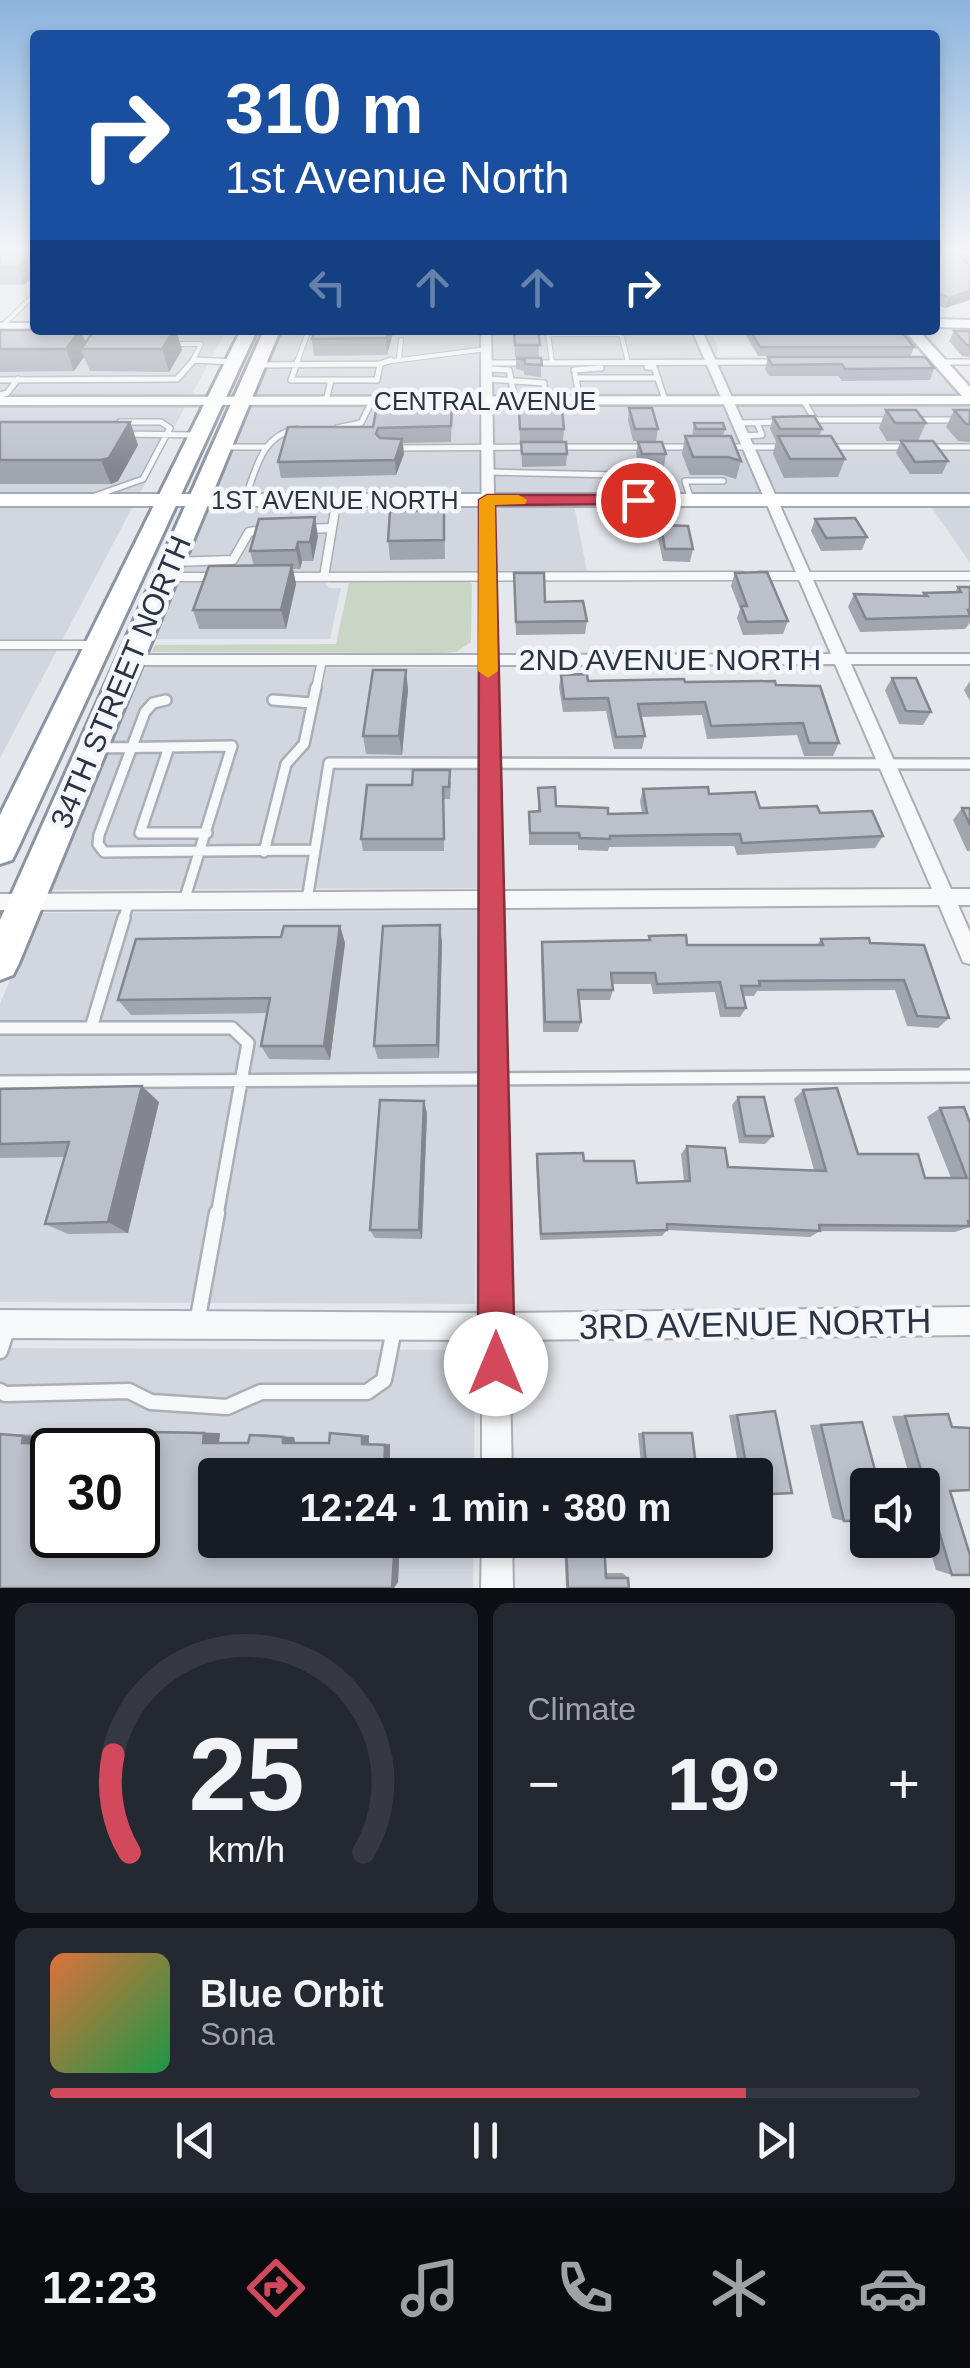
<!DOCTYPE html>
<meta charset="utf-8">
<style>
:root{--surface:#171b24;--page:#242831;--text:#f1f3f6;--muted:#9ea1a6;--line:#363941;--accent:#d1495b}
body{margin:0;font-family:Arial,sans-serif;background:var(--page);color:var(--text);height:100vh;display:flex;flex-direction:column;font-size:38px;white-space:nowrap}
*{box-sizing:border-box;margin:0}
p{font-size:32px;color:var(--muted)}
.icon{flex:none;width:55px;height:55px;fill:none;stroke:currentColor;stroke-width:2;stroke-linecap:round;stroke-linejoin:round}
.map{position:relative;height:1588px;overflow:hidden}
.drawer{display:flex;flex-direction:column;gap:15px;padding:15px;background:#0d0f14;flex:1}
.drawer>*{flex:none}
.guide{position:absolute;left:30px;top:30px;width:910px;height:305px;border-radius:10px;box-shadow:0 5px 15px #0003;background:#1a4fa0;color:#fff;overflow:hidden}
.fabs{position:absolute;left:850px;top:1468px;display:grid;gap:20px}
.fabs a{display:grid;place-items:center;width:90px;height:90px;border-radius:10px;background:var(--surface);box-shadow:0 5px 15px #0003;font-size:50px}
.speed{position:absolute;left:30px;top:1428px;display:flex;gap:20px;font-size:50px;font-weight:700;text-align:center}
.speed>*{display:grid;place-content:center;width:130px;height:130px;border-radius:50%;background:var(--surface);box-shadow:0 5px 15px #0003;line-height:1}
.speed .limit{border:5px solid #111;border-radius:15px;background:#fff;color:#111}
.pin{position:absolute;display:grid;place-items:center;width:85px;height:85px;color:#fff;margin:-42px;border:5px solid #fff;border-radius:50%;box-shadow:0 2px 10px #0007}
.me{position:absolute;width:110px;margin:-55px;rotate:0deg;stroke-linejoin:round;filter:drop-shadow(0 0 8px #0008)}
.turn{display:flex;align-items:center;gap:35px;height:210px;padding:0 30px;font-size:45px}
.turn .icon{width:130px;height:130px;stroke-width:2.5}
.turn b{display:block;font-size:70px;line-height:85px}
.lanes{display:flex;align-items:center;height:95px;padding:0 30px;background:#0003;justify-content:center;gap:50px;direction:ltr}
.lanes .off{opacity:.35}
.big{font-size:75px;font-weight:800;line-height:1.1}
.drawer .tile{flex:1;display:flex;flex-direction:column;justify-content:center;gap:15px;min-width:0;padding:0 35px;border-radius:15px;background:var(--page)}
.drawer .dial{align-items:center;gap:0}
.dial svg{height:260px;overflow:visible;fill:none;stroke:var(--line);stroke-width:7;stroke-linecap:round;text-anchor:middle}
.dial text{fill:var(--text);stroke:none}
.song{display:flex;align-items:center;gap:30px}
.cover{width:120px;height:120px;border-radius:15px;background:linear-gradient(135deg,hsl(20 70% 55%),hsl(140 70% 35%))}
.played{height:10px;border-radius:5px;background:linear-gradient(90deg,var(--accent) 80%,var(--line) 80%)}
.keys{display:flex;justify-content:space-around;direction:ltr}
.heat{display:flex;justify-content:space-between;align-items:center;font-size:55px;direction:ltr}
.drawer .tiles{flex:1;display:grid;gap:15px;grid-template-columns:1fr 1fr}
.tile:last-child{grid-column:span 2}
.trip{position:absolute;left:198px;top:1458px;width:575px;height:100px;border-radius:10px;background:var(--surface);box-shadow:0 5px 15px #0003;font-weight:800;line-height:100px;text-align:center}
.menu{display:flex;height:160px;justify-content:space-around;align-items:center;background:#090b0e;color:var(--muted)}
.menu .icon{width:70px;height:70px}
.menu .selected{color:var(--accent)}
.menu b{font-size:45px;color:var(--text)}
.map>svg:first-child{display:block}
</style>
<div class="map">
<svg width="970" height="1588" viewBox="0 0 970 1588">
<rect width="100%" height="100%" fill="#e4e7ec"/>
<!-- built -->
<path fill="#d2d6de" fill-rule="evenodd" d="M0 330H226L190 398H0Z
M278 330H480V397L249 398Z
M492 330H691L718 397H493Z
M703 330H709L718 345 717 357 928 356 964 396 731 397Z
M721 403 762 495 495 496 493 404Z
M970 403V495H777L734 404Z
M480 404 479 496 210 494 246 405Z
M0 405H186L139 495H0Z
M0 504H134L0 758Z
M206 504 479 505V584L476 580H324L329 588H341L330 639H158L147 645Z
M495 505H574L587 572 496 577Z
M930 505H970V563Z
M138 667 479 668V888L47 890Z
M478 911 475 1304 0 1302V1004L37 913Z
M0 1348 475 1350 474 1475H215V1540H474L473 1588H0ZM52 1450H138V1535H52Z"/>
<!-- green -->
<path fill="#c9d6c5" d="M331 580 468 581 472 584 471 642 456 652 444 653 152 652 155 645 336 644 349 583H330Z"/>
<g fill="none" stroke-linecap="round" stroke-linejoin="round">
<!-- lane-far5 casing -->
<g stroke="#a9aeb7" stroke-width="6">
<path id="lane-far5" d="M1 327 35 294
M548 333 552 362
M548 334H621L628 362
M170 344H201L192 362
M399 358 401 340
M194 360 234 362
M297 362 309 330
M384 362 487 349
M670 362H775
M936 362H970"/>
</g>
<!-- lane-far4 casing -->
<g stroke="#a9aeb7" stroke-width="8">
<path id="lane-far4" d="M194 360 234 362
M298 360 291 380H331
M936 362H970
M488 363 775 362
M257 365 380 364
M647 367H654L665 400
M488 369 509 370 515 400
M574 370 601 368
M575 374 580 400
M576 378H658
M487 379 544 383 545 400
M0 380 177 379 194 360
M0 395 7 393 18 379
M803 400 815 420H811
M326 401 331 380H377L380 364 391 360
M815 420H892
M913 420H970
M737 423 781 422
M337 428 361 423 372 401
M123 434 197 435
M742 436 762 435 757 423
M224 447H266
M557 447H692
M727 447H787
M827 447H907
M927 447H970
M392 448 532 447
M487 472 661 476 667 500
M92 497 143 479 170 428 161 422H120
M245 499C256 470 261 435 297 429
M691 500 685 481H723
M336 506 337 500"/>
</g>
<!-- lane-far3 casing -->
<g stroke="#a9aeb7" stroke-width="11">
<path id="lane-far3" d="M305 529 332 528
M173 562 233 560 249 532 265 530
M758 576H970
M168 577H212
M283 577 742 576
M324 577 336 504
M0 645H94
M316 689 322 660"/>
</g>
<!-- lane-far2 casing -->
<g stroke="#a9aeb7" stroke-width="14">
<path id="lane-far2" d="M166 700 153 703 145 712 99 835 98 844 104 852 314 850
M273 700 312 703
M169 747 140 833H207
M97 748 232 746 184 901
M264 852 286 764 304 744 316 687
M307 900 329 763 970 764
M123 921 129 901"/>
</g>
<!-- lane-far1 casing -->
<g stroke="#a9aeb7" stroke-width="16">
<path id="lane-far1" d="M0 1028H232L248 1043 217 1215
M91 1028 124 918
M0 1082 970 1076"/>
</g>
<!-- lane casing -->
<g stroke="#a9aeb7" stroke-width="19">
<path id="lane" d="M197 1323 217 1213
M0 1351 7 1330
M0 1391 5 1394 129 1391 151 1402 227 1407 261 1392H367L384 1380 394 1329"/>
</g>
<!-- street casing -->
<g stroke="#a9aeb7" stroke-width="4">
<path id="street" d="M481 330H491L497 655 831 654 692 330H702L846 654H970V664H851L951 889H970V905H958L970 932V964L963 962 939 905 501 908 509 1313 970 1307V1335L509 1340 512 1475H482V1340L0 1338V1310L482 1313V908L0 910V894L482 891V665H130L122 660 130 655H482ZM835 664 932 889 501 891 497 665Z
M482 1540H512L513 1588H481Z"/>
</g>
<!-- secondary casing -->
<g stroke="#a9aeb7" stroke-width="5">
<path id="secondary" d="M904 330H918L970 387V404L0 405V397L962 396Z"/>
</g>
<!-- primary casing -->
<g stroke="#a3abb8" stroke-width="4">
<path id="primary" d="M935 319 970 320V328L935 327Z
M0 323H35V330H40L0 331Z
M0 494H970V506H0Z"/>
</g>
<!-- highway casing -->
<g stroke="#8b94a3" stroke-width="6">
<path id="highway" d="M241 330H257L17 850 12 860 0 864V815Z
M264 330H280L19 963 13 975 0 980V920Z"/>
</g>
<!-- lane-far5 -->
<use href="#lane-far5" stroke="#f7f8fa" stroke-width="4"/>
<!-- lane-far4 -->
<use href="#lane-far4" stroke="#f7f8fa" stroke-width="5"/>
<!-- lane-far3 -->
<use href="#lane-far3" stroke="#f7f8fa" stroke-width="8"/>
<!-- lane-far2 -->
<use href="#lane-far2" stroke="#f7f8fa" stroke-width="9"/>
<!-- lane-far1 -->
<use href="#lane-far1" stroke="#f7f8fa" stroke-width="11"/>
<!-- lane -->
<use href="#lane" stroke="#f7f8fa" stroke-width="14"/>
<!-- street -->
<use href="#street" fill="#f7f8fa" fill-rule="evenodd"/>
<!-- secondary -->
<use href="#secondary" fill="#fff" fill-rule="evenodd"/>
<!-- primary -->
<use href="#primary" fill="#fff" fill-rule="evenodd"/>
<!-- highway -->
<use href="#highway" fill="#fff" fill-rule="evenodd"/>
</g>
<!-- wall -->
<path fill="#a1a5ae" d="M0 248H35V276L24 285H0Z
M935 248H970V300L945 308 935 304Z
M0 330H81L86 343 94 330H176L182 350 169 372 90 371 84 357 74 371 0 372Z
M315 330H393V333L387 355 314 356 312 339Z
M522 330H538L539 357H515L514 332H522Z
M743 330H900L914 347 911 356H758Z
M954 331H970V357L962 356 949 341Z
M768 357 934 368 930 380 842 381 838 376H769L765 369Z
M516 358H541V377L524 375V371L516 369Z
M452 405 451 442 403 443 404 454 396 475 281 478 278 462 373 427Z
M629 408 658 429 656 441H633L628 420Z
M519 410 564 429 563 441 520 442Z
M886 410 926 423 918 441H887L879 428Z
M954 410H970V442L958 441 946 427Z
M773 417 822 429 819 436 845 459 838 477 784 478 773 454 776 441 770 429Z
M0 422H130L138 445 118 481 111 484H0Z
M694 423 725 429 723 436 741 461 736 479 723 475H690L682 454 685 436H692Z
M901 441 948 461 942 474H910L896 453Z
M521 442 567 454 566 466 522 467Z
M638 442 666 454 664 467 640 466 636 454Z
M444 510 445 559 390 560 388 541Z
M815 519 867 537 862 550 821 551 811 531Z
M661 525 693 549 690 562 663 561 658 538Z
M318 536 313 561H302L300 569H293L296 584 286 629H199L193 610 254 566 250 551Z
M514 573 545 602 587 621 585 634 516 635Z
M735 573 788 621 783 634 743 635 737 618 740 609 731 586Z
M958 587H970V623L965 629 860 632 848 607 854 594 923 596 924 593 955 592Z
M561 675 588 681 776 685 839 743 833 756H804L797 735 707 739 702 715 641 717 645 736 642 749H614L606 711 563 712 559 687Z
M892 678 931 712 923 725 899 724 885 690Z
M970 681V701L964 690Z
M408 689 402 755 366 754 363 736Z
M451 782 450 799H444V851H363L361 839 412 785Z
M538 788 556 806 608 814 642 813 640 801 643 789 709 794 760 808 820 813 883 836 875 848 737 855 734 846 609 847 608 851 578 850V845H529V812L538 811Z
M962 808H970V851H967L953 820Z
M340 926 345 943 330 1060 269 1059 261 1046 267 1013 131 1015 118 1000 281 937Z
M649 936 687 945H817L821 939 870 943 949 1018 938 1028 907 1026 895 990 757 991 754 996H743L746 1008 740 1017H720L715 992 653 994 651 984H612L613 990 610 1000H579L581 1022 578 1032H543L541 953 542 942 648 940Z
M442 942 439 1058 378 1059 374 1046Z
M0 1089 159 1102 128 1233 68 1234 45 1224 65 1157 0 1158Z
M803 1090 858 1154 925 1178H951L927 1117 940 1108 970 1123V1227L955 1232 820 1231 810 1237 667 1230 662 1236 540 1240 536 1162 537 1154 584 1161 637 1183 684 1181 681 1154 687 1146 728 1167 814 1170 794 1099Z
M738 1097 773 1136 765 1144 739 1143 732 1105Z
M427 1113 422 1239 375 1238 370 1230Z
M775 1411 755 1475H740L729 1415Z
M948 1414 952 1427 950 1491 952 1575 936 1570 922 1523V1485H912L892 1416Z
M862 1422 865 1494 844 1521 832 1518 810 1425Z
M170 1431 220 1433 219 1442H249L250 1435 264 1434 294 1437 295 1442H329L330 1433H339L369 1435V1443L390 1444V1471L403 1472 398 1582 394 1588H0V1434L49 1435 48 1442H67L70 1433H94L125 1435 124 1442H148L151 1432Z
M638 1433H692L697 1475H642Z
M556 1540H604L606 1573H623L628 1578 629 1588H566L564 1545H558Z"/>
<!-- shaded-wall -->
<path fill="#83868d" d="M27 258 34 276 24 285 17 267Z
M970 291V300L945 308 949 298Z
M81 330 88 349H81L84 357 74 371 66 349Z
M174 330H176L182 350 169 372 162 349Z
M388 330H393V333L387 355 386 338Z
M130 422 138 445 118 481 111 484 101 460Z
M402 439 404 454 396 475 395 460Z
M315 517 318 536 313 561 310 542Z
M298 542 302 561 300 569 296 550Z
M292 565 296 584 286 629 281 610Z
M406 670 408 689 402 755 399 736Z
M440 925 442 942 439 1058 437 1045Z
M340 926 345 943 330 1060 324 1046Z
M142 1086 159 1102 128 1233 108 1222Z
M424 1101 427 1113 422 1239 419 1230Z
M204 1433H220L219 1442 203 1443Z
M49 1435 48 1442 22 1443 23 1436Z
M125 1435 124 1442 103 1443 104 1436Z
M369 1435V1443L362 1444V1436Z
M283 1437H294L295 1442 283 1443Z
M390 1444V1471L384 1474 385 1445Z
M395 1540H400L398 1582 394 1588H392Z"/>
<!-- building -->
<path fill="#bbc0ca" stroke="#83868d" stroke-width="2.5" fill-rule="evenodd" d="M0 248H35V258H27L17 267H0Z
M935 248H970V256H960L970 266V291L949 298 935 292Z
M0 330H80L66 349H0Z
M94 330H174L162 349H81Z
M315 330H388L386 338 312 339Z
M523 330H538L540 345H515L514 332H523Z
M750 330H900L914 347H760Z
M954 331H970V346L967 345Z
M768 357H925L934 368 845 369 842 364 772 365Z
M516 358H541L542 365 525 364V360Z
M452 405 451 426 378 428 376 434 380 438 402 439 395 460 278 462 288 427H373L377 406Z
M629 408H652L658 429H635Z
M519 410H562L564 429H520Z
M886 410H916L926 423H895Z
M954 410H970V424H966Z
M814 416 822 429H780L773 417Z
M0 422H130L109 458 101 460H0Z
M694 423H723L725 429H696Z
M685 436H731L741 461 728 457H693Z
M778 436H831L845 459H790Z
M901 441H933L948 461 915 462Z
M521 442H566L567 454H522Z
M638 442H662L666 454H642Z
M444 510V540L388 541 390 511Z
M315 517 310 542H298L296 550 250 551 259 519Z
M855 518 867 537 826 538 815 519Z
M661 525 688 526 693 549H665Z
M292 565 281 610H193L209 566Z
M767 572 788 621 747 622 741 606H747L735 573Z
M514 573H544L545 602 583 601 587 621 516 622Z
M958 587H970V610H968L970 616 866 619 854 594 927 596 924 593 961 592Z
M373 670H406L399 736H363Z
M587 674 588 681 684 679 685 682 775 681 776 685 820 686 839 743H809L803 723 711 726 705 702 638 704 645 736 616 737 608 698 564 699 561 675Z
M892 678H916L931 712 906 711Z
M413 770H450L449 787H443L444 839H361L367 785H412Z
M555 787 556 806 608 808V814L647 813 643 789 708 787 709 794 755 792 760 808 817 806 820 813 872 811 883 836 742 843 740 834 610 836V839L580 838 579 833H530L529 812 540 811 538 788Z
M962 808H970V825Z
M440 925 437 1045 374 1046 383 926Z
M284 926H340L324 1046H261L270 998 118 1000 136 939 281 937Z
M686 935 687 945H823L821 939 869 938 870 943 924 945 949 1018 917 1016 904 980 759 981 760 986H741L746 1008H726L720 982 657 984 655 973H611L613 990H578L581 1022H545L542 942 650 940 649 936Z
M142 1086 108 1222 45 1224 69 1142 0 1144V1089Z
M837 1088 858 1154H918L925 1178H967L940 1108 964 1107 970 1123V1221H968L969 1226 819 1225 820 1231 667 1224V1230L541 1234 537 1154 583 1153 584 1161H634L637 1183 690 1181 687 1146 725 1148 728 1167 826 1171 803 1090Z
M738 1097H764L773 1136H745Z
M380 1100 424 1101 419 1230H370Z
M775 1411 792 1493 755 1495V1475H748L737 1415Z
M948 1414 952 1427 970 1428V1490L950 1491 970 1555V1575H952L905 1416Z
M862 1422 879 1485H868V1494H865L868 1504V1521H844L821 1425Z
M151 1432 204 1433 203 1443H248L250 1435 283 1437V1443H329L330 1433 362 1436V1444L385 1445 384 1474 398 1475H215V1540H395L392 1588H0V1434L23 1436 22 1443 66 1444 70 1433 104 1436 103 1443H148ZM52 1450H138V1535H52Z
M643 1433H692L697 1475H647Z
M558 1540H604L606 1578H628L629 1588H568L566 1546 558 1545Z"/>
<!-- sky -->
<linearGradient id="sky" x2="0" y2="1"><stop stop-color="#8bb4dd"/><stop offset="0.53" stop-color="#f3f4f6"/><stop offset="1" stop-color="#f3f4f6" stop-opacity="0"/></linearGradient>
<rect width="970" height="470" fill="url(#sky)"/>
<!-- route -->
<path fill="#d1495b" stroke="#882f3b" stroke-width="2.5" d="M638 495 643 497V504L495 505 515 1364 509 1377 496 1382 484 1377 478 1364 479 500 487 495Z"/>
<!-- slow -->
<path fill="#f59e0b" d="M519 495 527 500 525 504 495 505 498 671 488 678 478 671 479 500 487 495Z"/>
<g text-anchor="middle" stroke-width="9" stroke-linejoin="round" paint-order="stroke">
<!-- far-street labels -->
<g font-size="25" fill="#2b3445" stroke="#f4f6f9">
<text x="485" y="410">CENTRAL AVENUE</text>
<text x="335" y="509">1ST AVENUE NORTH</text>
</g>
<!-- street labels -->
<g font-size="30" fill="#2b3445" stroke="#f4f6f9">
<text x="670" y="670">2ND AVENUE NORTH</text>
<text transform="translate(121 682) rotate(-67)" y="10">34TH STREET NORTH</text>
</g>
<!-- near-street labels -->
<g font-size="35" fill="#2b3445" stroke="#f4f6f9">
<text transform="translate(755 1324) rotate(-1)" y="12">3RD AVENUE NORTH</text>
</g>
</g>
</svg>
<div class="fabs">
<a><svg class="icon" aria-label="sound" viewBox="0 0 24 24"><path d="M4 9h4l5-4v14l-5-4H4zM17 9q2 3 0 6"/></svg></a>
</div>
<div class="speed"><div class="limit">30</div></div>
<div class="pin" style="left:638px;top:500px;background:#d93025"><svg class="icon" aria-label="arrive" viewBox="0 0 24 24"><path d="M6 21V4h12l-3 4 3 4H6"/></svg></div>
<svg class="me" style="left:496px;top:1364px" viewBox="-20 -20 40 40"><circle r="19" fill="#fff"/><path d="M0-13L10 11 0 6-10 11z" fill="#d1495b"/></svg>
<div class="trip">12:24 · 1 min · 380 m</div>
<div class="guide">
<div class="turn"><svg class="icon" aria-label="right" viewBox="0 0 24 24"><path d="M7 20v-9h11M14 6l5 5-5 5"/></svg><div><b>310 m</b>1st Avenue North</div></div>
<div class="lanes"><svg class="icon off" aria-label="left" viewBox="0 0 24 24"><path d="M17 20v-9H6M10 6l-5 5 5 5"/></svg><svg class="icon off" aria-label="ahead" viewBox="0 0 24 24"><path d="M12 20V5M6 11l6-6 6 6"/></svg><svg class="icon off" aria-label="ahead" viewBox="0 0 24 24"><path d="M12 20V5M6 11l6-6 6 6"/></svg><svg class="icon" aria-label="right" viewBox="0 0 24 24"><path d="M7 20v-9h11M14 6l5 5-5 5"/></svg></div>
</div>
</div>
<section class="drawer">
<div class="tiles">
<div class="tile dial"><svg viewBox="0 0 100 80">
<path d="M14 69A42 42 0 1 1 86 69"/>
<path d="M14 69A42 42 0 0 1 9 39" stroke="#d1495b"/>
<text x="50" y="56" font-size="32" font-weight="700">25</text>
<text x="50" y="72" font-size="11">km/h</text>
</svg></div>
<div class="tile"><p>Climate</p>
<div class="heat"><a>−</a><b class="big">19°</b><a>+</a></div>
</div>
<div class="tile">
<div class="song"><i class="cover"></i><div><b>Blue Orbit</b><p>Sona</p></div></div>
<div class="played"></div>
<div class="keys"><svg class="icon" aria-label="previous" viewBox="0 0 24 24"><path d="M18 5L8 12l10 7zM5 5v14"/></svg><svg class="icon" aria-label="pause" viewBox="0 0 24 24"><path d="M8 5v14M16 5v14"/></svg><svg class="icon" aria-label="next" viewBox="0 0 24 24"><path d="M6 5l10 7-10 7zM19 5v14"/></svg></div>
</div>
</div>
</section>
<nav class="menu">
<b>12:23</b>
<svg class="icon selected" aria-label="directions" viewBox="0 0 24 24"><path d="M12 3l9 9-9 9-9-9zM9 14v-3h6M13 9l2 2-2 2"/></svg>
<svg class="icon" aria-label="music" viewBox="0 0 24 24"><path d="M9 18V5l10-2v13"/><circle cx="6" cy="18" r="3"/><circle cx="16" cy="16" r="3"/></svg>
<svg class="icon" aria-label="phone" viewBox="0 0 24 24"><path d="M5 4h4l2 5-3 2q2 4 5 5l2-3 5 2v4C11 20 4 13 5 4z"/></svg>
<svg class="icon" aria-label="climate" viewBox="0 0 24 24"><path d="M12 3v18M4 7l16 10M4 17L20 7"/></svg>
<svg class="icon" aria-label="car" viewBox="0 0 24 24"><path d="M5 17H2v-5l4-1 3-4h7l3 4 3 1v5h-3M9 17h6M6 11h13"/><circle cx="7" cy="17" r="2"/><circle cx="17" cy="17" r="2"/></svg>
</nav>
